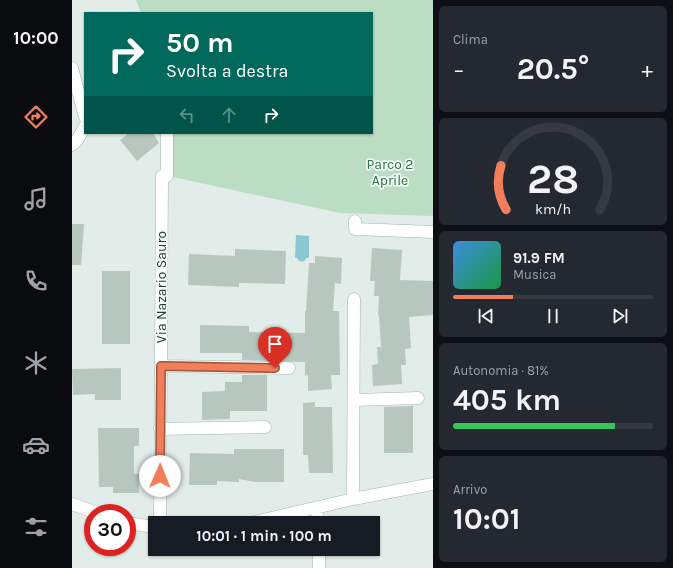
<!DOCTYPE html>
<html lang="it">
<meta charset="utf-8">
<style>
:root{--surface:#171b24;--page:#242831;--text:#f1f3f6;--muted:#9ea1a6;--line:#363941;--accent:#f17e5b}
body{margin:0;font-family:Karla,sans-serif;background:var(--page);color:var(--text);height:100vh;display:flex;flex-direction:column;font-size:15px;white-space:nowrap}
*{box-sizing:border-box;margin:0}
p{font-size:13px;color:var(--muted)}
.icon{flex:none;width:22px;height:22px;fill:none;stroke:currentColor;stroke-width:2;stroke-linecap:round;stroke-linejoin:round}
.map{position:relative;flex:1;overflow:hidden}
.side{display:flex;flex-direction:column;gap:6px;padding:6px;background:#0d0f14;width:240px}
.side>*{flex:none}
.guide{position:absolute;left:12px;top:12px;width:289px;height:122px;border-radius:0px;box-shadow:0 1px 3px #0004;background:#00695c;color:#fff;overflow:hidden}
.speed{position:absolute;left:12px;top:504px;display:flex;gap:8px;font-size:20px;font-weight:700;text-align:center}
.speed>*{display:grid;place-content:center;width:52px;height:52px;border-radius:50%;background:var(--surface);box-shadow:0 1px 3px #0004;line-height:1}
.speed .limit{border:6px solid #d22;background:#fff;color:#111}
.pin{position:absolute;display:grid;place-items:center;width:34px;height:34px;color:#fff;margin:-41px -17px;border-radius:50% 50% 50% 0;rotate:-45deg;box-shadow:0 0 4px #0007}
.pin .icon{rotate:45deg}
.me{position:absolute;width:44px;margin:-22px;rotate:1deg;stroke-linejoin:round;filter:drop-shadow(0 0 3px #0008)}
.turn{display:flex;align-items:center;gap:14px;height:84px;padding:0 16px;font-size:18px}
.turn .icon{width:52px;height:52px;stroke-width:2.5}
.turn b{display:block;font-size:28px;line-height:34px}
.lanes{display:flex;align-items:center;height:38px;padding:0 16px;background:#0003;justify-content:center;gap:20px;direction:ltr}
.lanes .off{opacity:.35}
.big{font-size:30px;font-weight:700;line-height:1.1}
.side .widget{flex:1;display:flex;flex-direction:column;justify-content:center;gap:6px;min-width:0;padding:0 14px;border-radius:6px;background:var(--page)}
.side .dial{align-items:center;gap:0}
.dial svg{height:104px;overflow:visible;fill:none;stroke:var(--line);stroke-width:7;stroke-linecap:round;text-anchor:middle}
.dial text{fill:var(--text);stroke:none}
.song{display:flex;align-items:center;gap:12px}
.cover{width:48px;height:48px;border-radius:6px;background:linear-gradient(135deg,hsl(210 70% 55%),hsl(140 70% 35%))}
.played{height:4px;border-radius:2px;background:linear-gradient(90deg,var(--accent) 30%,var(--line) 30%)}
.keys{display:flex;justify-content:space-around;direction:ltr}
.heat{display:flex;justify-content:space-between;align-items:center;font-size:22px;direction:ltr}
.charge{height:6px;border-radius:3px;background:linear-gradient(90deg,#34c759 81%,var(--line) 0)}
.trip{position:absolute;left:76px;top:516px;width:232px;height:40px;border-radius:0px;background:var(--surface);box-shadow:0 1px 3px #0004;font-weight:700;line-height:40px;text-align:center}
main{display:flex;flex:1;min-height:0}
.menu{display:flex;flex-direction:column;width:72px;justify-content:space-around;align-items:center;background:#090b0e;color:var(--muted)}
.menu .icon{width:28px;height:28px}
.menu .active{color:var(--accent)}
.menu b{font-size:18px;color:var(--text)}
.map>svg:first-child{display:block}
</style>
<main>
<nav class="menu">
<b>10:00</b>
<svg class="icon active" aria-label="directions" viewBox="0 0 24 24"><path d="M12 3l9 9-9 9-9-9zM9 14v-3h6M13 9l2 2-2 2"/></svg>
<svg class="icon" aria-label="music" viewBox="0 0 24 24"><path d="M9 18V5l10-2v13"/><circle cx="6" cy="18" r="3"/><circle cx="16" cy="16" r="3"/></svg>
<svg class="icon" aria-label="phone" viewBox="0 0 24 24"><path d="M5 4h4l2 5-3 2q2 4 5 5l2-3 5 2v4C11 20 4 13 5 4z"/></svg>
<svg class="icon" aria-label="climate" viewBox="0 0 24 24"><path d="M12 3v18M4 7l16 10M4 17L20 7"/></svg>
<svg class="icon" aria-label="car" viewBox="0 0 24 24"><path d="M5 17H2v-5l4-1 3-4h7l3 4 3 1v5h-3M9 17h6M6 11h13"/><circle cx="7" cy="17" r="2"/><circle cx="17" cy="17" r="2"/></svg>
<svg class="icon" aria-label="filters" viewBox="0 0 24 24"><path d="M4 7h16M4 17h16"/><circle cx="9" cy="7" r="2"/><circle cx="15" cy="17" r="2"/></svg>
</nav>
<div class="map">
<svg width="361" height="568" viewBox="0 0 361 568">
<rect width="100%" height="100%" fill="#e2ece8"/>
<!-- green -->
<path fill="#bbddc4" d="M64 0H361V216L268 213 96 176 97 133H300V13H69Z"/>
<!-- water -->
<path fill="#8ac7d1" d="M224 235 237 236V258H234L233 261C229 262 227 262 225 258H223Z"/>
<!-- building -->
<path fill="#b7c7c0" d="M57 133H81L87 143 65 161 48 140Z
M0 224H12L9 265H0Z
M300 248 330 250 328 280 361 281V315L337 317 339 348 333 349 334 365H329L330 384 301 386 300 365 306 364 305 347H309L307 315H306L307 296H302L303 281H298Z
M163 249 214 251 213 284 167 283V287L116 285 117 254 163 256Z
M243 256 270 258 269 284 263 283 261 311H267L268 375H259L260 389 236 391V375L233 376V362L170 360V353H128V325L177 326V332L233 333V311H234L237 263H243Z
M30 271H58V344H30Z
M49 368V400H23V394L1 395 0 369Z
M170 375H195V411H158V419L130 420V392L153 391V382H170Z
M243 402V407H260L261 473H237L236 455H231V403Z
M341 406V453H312V407Z
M26 428H67V446H62V474H67V493H41V487H27Z
M162 449H212V482H183L167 479V482L145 481V485H117L118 453 162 454Z"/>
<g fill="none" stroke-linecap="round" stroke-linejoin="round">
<!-- minor casing -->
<g stroke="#a5b4af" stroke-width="13">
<path id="minor" d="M0 68 13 117
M0 145 6 139 13 126
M283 221V229L361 232
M89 366 217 368
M282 400 346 398
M88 429 193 427
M281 499 282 299
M0 504 25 513
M245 508 246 523
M55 523 83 527
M88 523 90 176H95V133
M178 523 281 499 361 484
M247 549V568"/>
</g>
<!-- minor -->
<use href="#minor" stroke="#fff" stroke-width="12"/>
</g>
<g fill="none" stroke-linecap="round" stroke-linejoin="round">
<!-- route casing -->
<g stroke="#9d523b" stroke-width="10">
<path id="route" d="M88 476 89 366 203 368"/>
</g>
<!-- route -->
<use href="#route" stroke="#f17e5b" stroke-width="7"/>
</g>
<g text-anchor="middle" stroke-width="3.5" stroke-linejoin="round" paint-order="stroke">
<!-- park labels -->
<g font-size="14" fill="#2c7447" stroke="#f3f9f6">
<text x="318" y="169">Parco 2<tspan x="318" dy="16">Aprile</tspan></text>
</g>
<!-- street labels -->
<g font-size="14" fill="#223d36" stroke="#f3f9f6">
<text transform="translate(89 287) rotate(-90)" y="5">Via Nazario Sauro</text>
</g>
</g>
</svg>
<div class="speed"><div class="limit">30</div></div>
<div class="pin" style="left:203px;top:368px;background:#d93025"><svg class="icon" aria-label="arrive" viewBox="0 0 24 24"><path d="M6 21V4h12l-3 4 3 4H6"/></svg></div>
<svg class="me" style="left:88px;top:476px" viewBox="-20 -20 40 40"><circle r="19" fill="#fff"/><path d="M0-13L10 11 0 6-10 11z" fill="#f17e5b"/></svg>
<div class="trip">10:01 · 1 min · 100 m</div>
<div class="guide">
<div class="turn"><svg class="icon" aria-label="right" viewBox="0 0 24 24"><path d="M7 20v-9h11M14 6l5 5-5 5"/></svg><div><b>50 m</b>Svolta a destra</div></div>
<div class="lanes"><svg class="icon off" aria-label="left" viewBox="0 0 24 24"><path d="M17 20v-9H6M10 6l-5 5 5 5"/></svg><svg class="icon off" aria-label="ahead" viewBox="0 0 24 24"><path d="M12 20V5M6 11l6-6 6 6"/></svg><svg class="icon" aria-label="right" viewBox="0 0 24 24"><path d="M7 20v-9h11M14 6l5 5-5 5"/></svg></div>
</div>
</div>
<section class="side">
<div class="widget"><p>Clima</p>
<div class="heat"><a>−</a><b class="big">20.5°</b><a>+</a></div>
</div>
<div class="widget dial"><svg viewBox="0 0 100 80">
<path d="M14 69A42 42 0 1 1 86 69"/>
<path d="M14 69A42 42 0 0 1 10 35" stroke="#f17e5b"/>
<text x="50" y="56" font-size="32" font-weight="700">28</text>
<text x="50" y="72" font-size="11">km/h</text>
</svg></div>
<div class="widget">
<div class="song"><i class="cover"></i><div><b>91.9 FM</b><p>Musica</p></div></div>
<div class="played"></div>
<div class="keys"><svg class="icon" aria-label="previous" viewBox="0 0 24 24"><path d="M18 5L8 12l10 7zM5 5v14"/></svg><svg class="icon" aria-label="pause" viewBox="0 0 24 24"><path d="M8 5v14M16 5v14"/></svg><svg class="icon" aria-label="next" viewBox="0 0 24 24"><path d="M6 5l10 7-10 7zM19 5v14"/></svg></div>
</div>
<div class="widget"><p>Autonomia · 81%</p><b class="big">405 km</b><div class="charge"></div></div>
<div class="widget"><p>Arrivo</p><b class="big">10:01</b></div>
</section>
</main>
